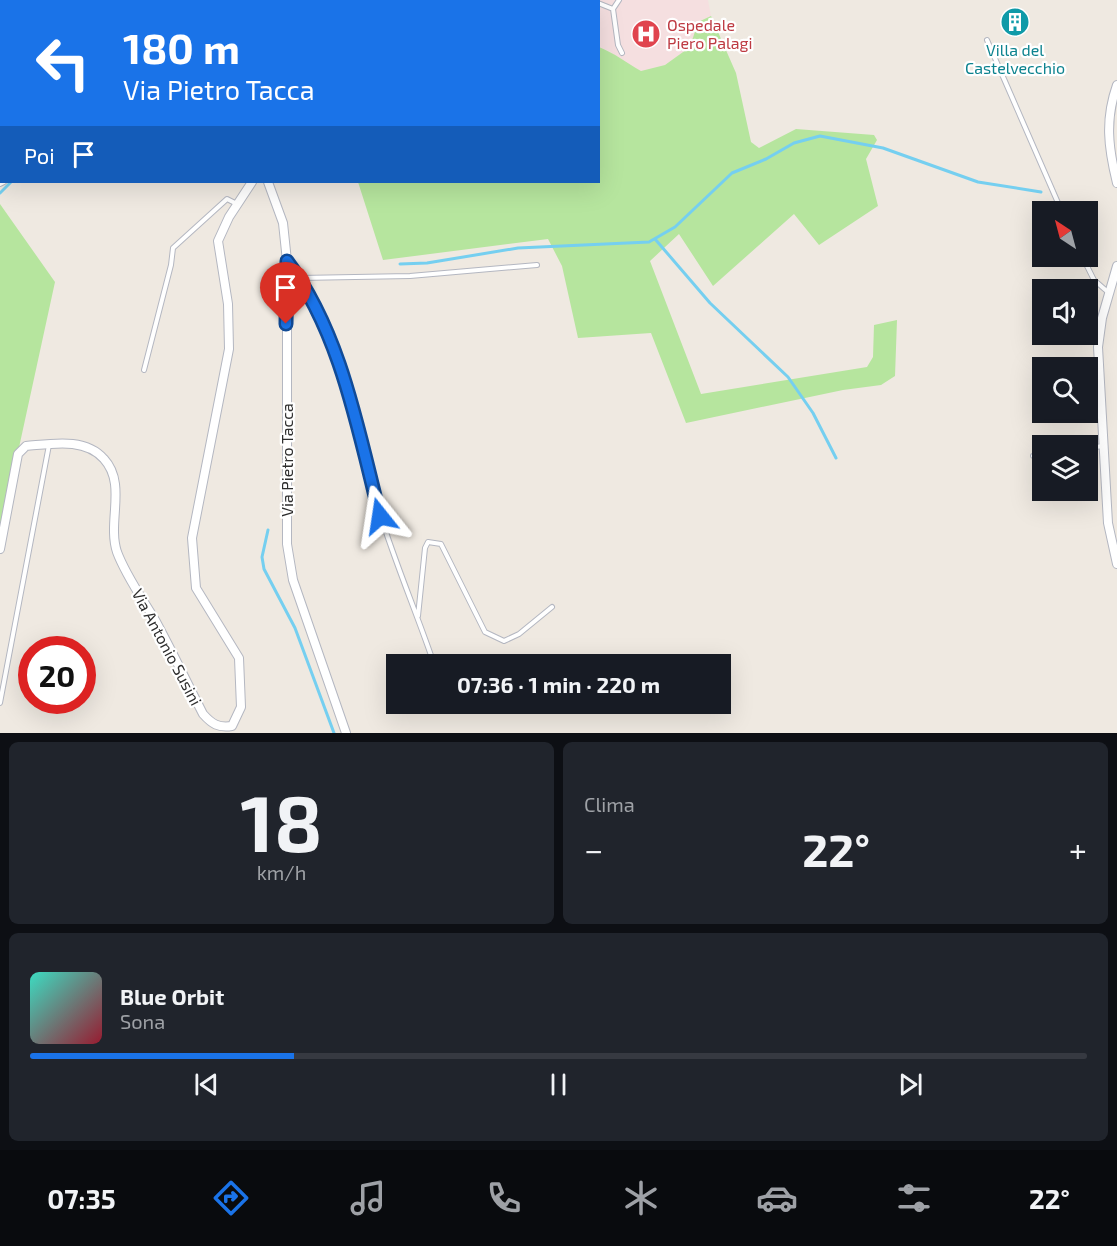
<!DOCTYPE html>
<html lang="it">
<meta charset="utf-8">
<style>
:root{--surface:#171b24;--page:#20242c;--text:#f1f3f6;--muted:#9ea1a6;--line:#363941;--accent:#1a73e8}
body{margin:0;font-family:"Exo 2",sans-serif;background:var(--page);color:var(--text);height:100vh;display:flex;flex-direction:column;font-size:22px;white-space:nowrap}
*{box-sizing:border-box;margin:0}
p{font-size:20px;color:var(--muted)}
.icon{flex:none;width:33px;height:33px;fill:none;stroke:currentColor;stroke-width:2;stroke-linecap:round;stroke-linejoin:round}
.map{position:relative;height:733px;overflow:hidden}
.side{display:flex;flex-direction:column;gap:9px;padding:9px;background:#0d0f14;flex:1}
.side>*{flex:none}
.banner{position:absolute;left:0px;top:0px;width:600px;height:183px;box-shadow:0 6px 24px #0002;background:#1a73e8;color:#fff;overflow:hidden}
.needle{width:39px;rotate:324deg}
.controls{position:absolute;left:1032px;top:201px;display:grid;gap:12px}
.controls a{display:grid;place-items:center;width:66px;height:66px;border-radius:0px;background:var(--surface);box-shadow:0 6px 24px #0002;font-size:30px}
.speed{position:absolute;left:18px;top:636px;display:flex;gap:12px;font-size:30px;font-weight:700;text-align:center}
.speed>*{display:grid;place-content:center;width:78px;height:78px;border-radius:50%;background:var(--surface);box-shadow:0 6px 24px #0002;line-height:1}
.speed .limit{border:9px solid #d22;background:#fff;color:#111}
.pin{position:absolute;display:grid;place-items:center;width:51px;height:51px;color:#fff;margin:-62px -26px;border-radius:50% 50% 50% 0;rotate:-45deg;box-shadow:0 0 6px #0007}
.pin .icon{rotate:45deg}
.me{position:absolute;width:66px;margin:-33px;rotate:345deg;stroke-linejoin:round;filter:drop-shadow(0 0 4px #0008)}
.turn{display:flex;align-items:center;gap:21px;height:126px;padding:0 24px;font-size:27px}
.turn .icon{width:78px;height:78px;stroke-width:2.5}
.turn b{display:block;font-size:42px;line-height:51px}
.then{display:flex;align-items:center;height:57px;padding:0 24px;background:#0003;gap:12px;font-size:22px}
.big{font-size:45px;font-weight:700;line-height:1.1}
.side .widget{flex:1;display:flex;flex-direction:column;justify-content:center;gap:9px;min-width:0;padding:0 21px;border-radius:9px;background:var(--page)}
.side .dial{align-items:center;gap:0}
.dial b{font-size:78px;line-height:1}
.song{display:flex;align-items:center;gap:18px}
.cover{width:72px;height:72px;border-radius:9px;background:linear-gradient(135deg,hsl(170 70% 55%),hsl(350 70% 35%))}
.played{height:6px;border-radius:3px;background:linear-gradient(90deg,var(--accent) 25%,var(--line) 25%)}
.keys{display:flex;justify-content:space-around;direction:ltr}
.heat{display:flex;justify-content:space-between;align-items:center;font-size:33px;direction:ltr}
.side .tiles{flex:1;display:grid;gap:9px;grid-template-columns:1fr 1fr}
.widget:last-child{grid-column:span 2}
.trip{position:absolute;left:386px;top:654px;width:345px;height:60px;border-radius:0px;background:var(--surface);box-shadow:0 6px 24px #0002;font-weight:700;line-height:60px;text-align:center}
.tab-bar{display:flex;height:96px;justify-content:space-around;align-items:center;background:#090b0e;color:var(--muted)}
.tab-bar .icon{width:42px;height:42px}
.tab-bar .selected{color:var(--accent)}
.tab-bar b{font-size:27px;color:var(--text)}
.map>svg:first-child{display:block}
</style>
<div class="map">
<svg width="1117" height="733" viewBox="0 0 1117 733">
<rect width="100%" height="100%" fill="#efe9e1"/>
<!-- medical -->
<path fill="#f5dfe0" d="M462 0H708L711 16 698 22 691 47 665 65 641 71 614 57 611 52 599 47 598 2Z"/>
<!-- green -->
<path fill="#b6e59e" d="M711 16 736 73 751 142 759 148 796 129 874 135 877 140 866 159 878 206 819 245 794 214 713 286 679 234 650 261 701 394 867 367 873 357 874 325 897 320 895 376 881 385 843 390 686 423 651 333 578 338 562 266 548 239 383 260 358 182H598L599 47C614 53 627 63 641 71L665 65 690 47 698 22Z
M0 204 55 282 0 535Z"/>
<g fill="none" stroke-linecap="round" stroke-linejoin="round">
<!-- stream -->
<path stroke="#75cff0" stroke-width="3" d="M0 193 11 182
M655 239 710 303 788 377 813 413 836 458
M400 264 427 263 518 248 649 242 675 227 732 173 766 159 794 143 820 136 883 148 978 182 1041 192
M268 530 262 557 264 569 295 628 334 733"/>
<!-- lane casing -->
<g stroke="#b4b7c1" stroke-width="6">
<path id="lane" d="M508 0 509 2
M592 0 596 2
M598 3 613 9 618 45 622 53
M613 9 619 0
M987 40 1062 212
M0 184 4 182
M1082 256 1094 280 1109 293
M289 263C343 335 354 430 380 514 396 565 417 614 434 664
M300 278 410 276 537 265
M144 370 171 265 173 248 227 199 237 204
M1088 448 1103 446
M1033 456 1042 455
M418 616 425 548 428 542 441 544 485 632 504 641 519 634 552 607
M0 703 49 445"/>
</g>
<!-- street casing -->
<g stroke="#b4b7c1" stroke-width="10">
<path id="street" d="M131 0 132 2
M202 0V2
M1117 85C1105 119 1108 147 1117 183
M268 182 283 223 287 261V544L293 580 346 733
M1117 266 1102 318 1098 347 1108 523 1117 564
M0 549 18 454 26 446C51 444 85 437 104 459 127 484 107 522 117 552 126 576 142 598 155 620 172 651 187 683 203 714 212 724 218 728 232 726L241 707 239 658 196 588 192 538 229 349 228 304 218 241 229 217 252 182"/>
</g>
<!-- lane -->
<use href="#lane" stroke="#fff" stroke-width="4"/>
<!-- street -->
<use href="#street" stroke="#fff" stroke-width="8"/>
</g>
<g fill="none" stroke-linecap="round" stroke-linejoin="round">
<!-- route casing -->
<g stroke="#114b97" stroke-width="15">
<path id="route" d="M286 324 287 261C341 333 358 430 380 516"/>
</g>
<!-- route -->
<use href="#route" stroke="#1a73e8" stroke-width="10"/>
</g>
<!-- icons -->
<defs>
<g id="building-disc" transform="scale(1.5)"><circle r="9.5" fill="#0f9aa8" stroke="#fff"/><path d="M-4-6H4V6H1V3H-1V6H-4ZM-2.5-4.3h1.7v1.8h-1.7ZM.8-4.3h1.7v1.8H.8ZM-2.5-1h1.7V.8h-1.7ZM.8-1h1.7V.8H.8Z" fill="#fff"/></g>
<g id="hospital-disc" transform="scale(1.5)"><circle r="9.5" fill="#e0444e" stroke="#fff"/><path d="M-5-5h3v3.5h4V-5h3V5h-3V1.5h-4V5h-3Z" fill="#fff"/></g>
</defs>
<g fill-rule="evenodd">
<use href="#building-disc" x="1015" y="22"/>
<use href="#hospital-disc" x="646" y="34"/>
</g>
<g text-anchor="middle" stroke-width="4.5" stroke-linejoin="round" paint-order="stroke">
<!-- health labels -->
<g font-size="16" fill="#be3a42" stroke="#fff" text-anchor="start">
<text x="667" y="31">Ospedale<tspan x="667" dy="18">Piero Palagi</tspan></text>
</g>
<!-- culture labels -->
<g font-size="16" fill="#0d838f" stroke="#fff">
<text x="1015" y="56">Villa del<tspan x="1015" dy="18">Castelvecchio</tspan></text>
</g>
<!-- street labels -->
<g font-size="16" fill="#2e2e2e" stroke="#fff">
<text transform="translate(287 460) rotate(-90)" y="6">Via Pietro Tacca</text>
<text transform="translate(167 647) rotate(62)" y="6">Via Antonio Susini</text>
</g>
</g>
</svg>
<div class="controls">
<a><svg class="needle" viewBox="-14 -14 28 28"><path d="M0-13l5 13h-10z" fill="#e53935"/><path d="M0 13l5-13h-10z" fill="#9ea1a6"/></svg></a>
<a><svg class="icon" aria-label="sound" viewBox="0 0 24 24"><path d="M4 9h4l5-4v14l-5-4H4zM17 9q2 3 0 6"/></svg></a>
<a><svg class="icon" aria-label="search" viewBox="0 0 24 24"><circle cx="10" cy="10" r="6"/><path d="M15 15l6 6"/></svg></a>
<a><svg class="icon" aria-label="layers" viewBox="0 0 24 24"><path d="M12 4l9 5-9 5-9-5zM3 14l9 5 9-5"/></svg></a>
</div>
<div class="speed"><div class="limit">20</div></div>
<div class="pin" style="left:286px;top:324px;background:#d93025"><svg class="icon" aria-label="arrive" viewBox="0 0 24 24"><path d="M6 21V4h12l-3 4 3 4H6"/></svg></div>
<svg class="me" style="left:380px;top:516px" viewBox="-20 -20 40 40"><path d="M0-17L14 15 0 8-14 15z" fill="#1a73e8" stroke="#fff" stroke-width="4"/></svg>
<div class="trip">07:36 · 1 min · 220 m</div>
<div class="banner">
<div class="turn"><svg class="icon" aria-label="left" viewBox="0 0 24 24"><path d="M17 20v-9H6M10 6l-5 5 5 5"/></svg><div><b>180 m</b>Via Pietro Tacca</div></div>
<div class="then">Poi<svg class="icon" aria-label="arrive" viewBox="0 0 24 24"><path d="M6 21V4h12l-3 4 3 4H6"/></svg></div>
</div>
</div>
<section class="side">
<div class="tiles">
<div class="widget dial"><b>18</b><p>km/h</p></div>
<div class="widget"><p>Clima</p>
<div class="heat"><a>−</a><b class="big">22°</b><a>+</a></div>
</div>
<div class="widget">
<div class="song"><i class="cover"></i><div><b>Blue Orbit</b><p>Sona</p></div></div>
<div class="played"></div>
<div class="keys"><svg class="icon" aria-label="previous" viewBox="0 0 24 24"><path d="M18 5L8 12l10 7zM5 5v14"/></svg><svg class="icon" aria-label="pause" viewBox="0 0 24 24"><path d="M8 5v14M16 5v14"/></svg><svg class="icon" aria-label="next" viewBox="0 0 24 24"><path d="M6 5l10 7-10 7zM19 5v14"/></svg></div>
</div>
</div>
</section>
<nav class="tab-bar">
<b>07:35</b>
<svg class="icon selected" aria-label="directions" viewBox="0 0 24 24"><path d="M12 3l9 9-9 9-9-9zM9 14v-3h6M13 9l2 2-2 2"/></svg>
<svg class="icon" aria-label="music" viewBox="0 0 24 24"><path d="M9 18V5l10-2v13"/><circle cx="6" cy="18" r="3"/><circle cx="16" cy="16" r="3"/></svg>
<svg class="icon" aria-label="phone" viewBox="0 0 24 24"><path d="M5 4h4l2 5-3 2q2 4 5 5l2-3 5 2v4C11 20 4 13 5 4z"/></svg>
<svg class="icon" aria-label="climate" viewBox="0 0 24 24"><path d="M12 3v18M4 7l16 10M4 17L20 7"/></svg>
<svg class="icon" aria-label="car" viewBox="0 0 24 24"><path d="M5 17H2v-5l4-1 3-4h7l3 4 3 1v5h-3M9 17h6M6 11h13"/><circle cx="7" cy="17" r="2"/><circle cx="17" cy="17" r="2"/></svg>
<svg class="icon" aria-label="filters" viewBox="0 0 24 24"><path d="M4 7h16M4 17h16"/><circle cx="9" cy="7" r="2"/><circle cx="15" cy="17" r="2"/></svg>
<b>22°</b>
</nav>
